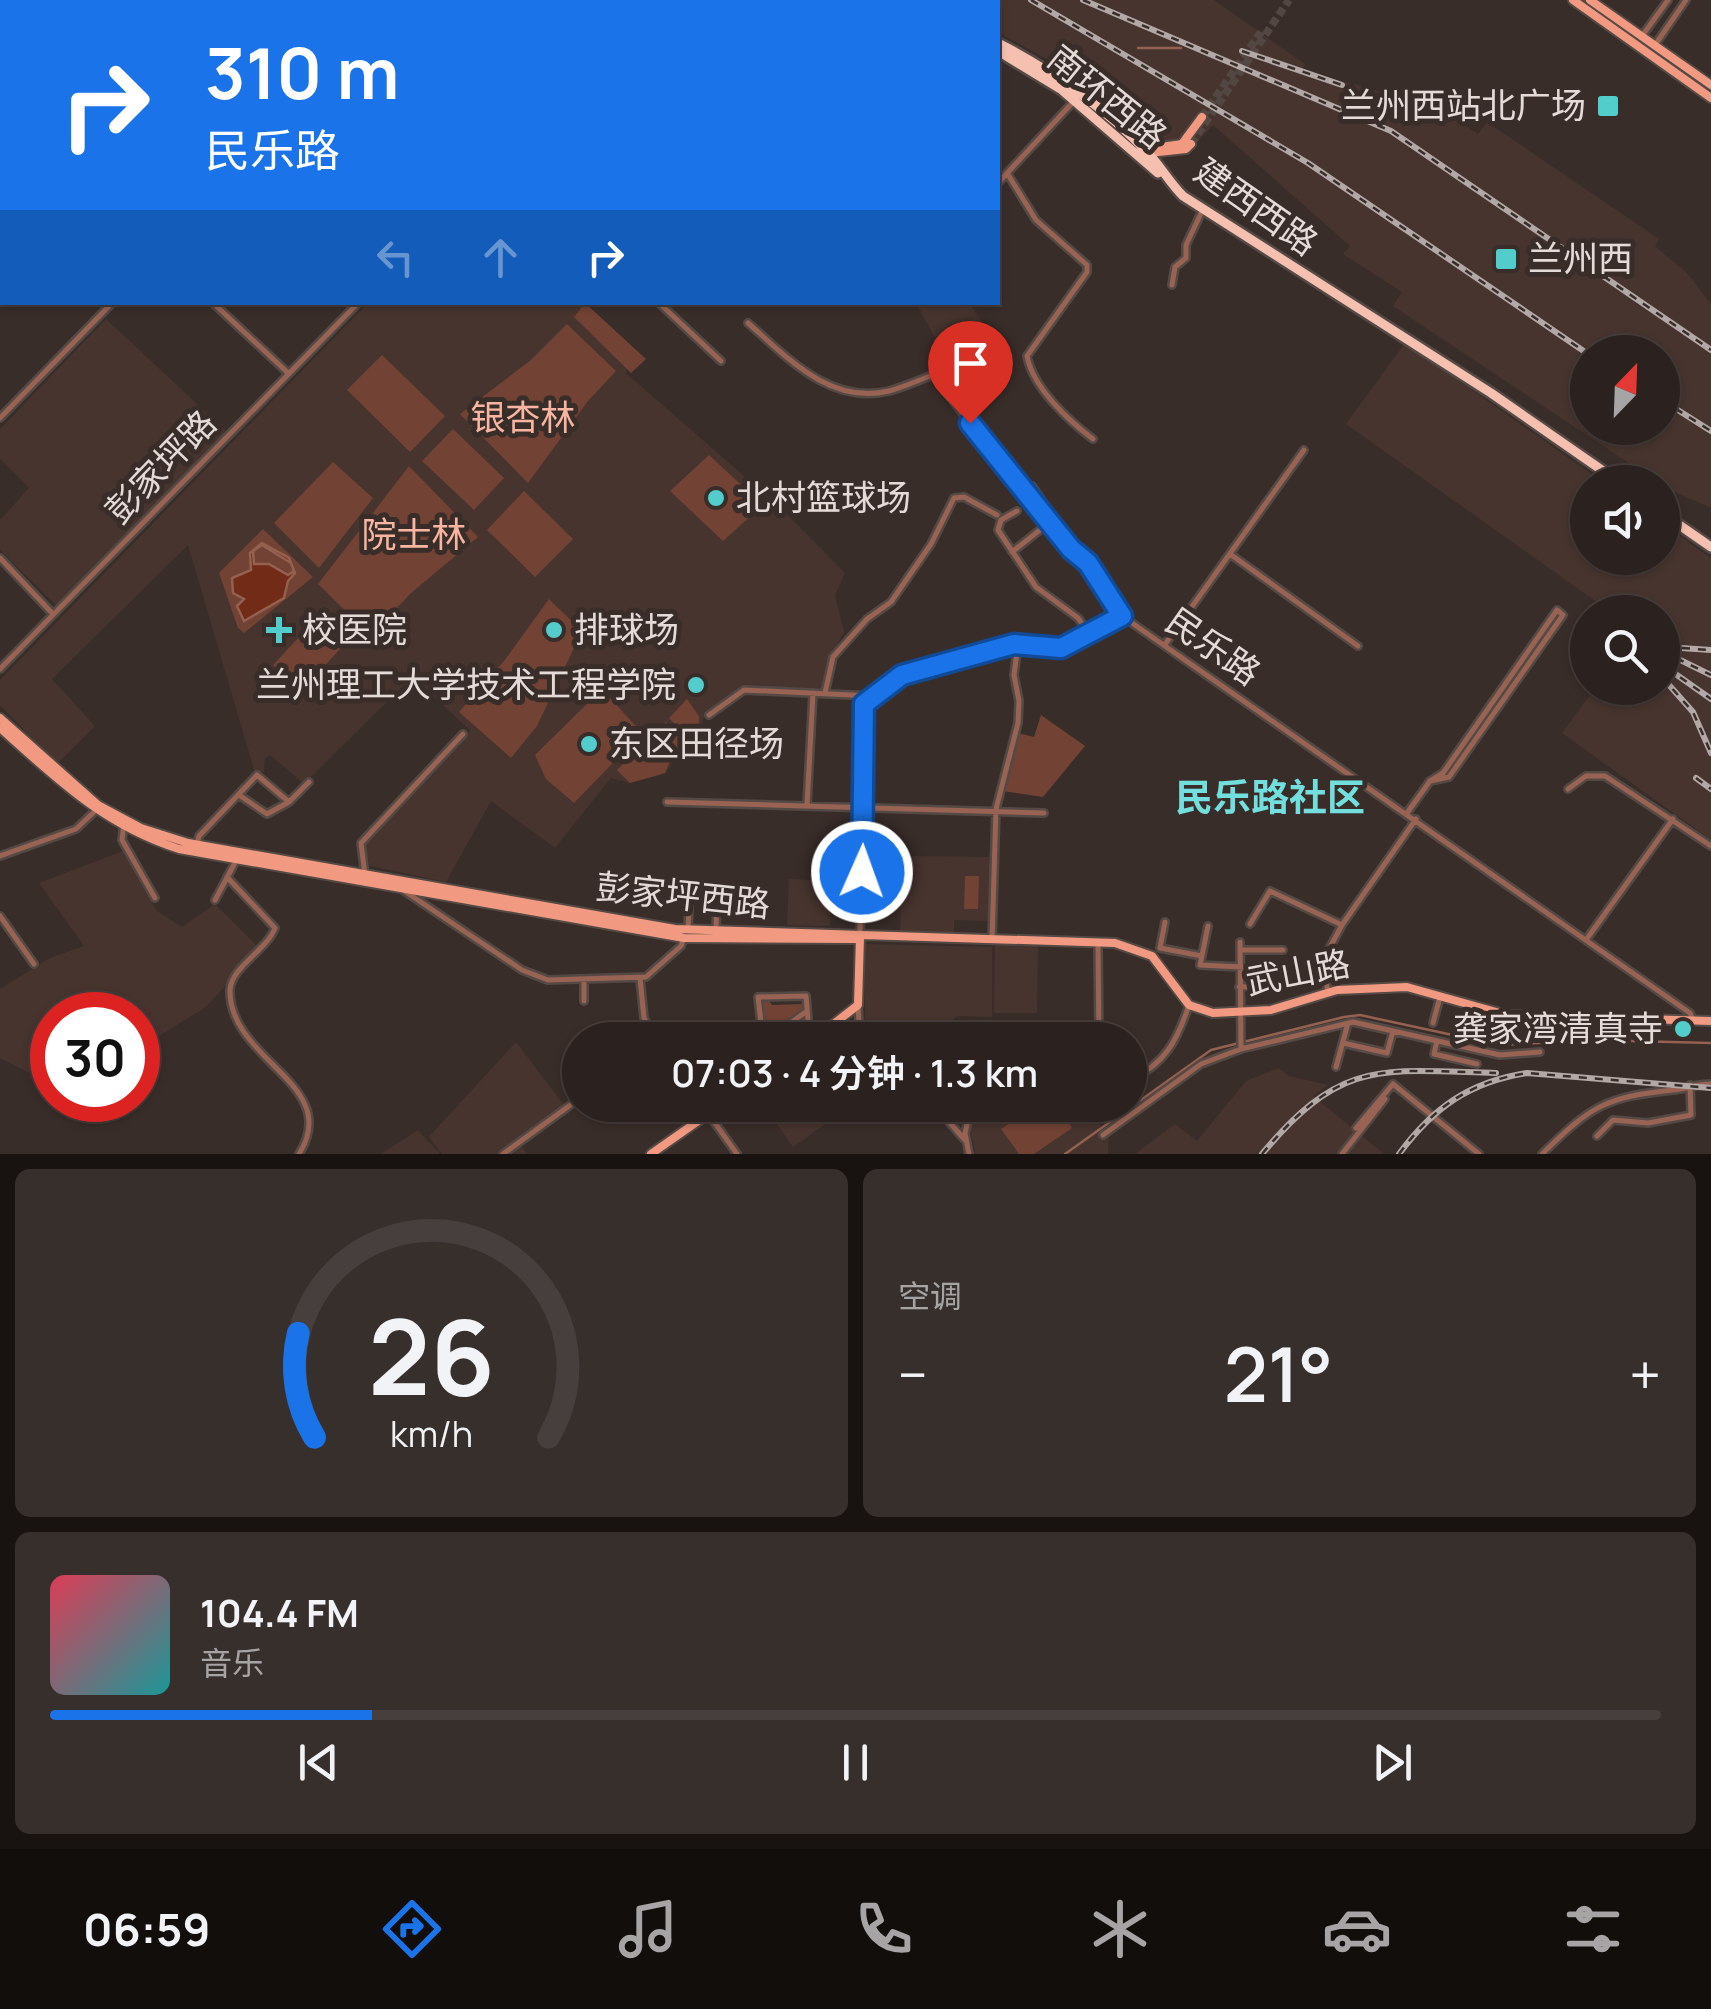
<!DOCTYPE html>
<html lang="zh">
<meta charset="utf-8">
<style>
:root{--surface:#2b221f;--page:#372f2c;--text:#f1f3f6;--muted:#a6a4a4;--line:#473f3d;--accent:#1a73e8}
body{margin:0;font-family:Manrope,"Noto Sans SC",sans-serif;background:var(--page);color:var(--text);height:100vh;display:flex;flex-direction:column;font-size:38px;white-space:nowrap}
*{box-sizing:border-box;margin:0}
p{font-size:32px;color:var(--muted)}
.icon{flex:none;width:55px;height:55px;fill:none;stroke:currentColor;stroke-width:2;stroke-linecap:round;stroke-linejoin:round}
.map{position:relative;height:1154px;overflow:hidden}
.side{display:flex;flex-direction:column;gap:15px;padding:15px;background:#181311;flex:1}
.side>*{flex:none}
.hud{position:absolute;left:0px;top:0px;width:1000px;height:305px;box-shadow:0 2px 8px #0004,0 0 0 2px var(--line);background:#1a73e8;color:#fff;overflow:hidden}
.needle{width:65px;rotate:23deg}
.tools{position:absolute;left:1570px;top:335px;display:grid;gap:20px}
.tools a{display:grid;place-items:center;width:110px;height:110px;border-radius:50%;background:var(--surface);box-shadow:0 2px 8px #0004,0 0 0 2px var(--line);font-size:50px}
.speed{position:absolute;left:30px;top:992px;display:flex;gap:20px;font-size:50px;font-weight:700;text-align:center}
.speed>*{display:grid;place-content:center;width:130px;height:130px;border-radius:50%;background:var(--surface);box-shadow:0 2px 8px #0004,0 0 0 2px var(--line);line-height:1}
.speed .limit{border:15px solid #d22;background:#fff;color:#111}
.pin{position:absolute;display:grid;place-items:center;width:85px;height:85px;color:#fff;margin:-102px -42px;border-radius:50% 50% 50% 0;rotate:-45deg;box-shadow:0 0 10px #0007}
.pin .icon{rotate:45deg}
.me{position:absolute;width:110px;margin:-55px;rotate:2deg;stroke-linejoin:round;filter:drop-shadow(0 0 8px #0008)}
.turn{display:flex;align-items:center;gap:35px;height:210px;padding:0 40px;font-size:45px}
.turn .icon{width:130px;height:130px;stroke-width:2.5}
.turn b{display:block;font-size:70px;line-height:85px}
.lanes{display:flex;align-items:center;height:95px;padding:0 40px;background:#0003;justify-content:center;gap:50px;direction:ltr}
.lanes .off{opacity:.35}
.big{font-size:75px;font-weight:600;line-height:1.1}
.side .card{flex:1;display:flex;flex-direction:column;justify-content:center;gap:15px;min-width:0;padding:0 35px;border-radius:15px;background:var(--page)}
.side .dial{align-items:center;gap:0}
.dial svg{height:260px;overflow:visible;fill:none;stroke:var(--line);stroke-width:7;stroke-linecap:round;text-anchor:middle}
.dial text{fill:var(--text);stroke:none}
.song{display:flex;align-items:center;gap:30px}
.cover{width:120px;height:120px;border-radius:15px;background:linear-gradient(135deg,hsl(350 70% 55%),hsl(180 70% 35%))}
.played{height:10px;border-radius:5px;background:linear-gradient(90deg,var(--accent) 20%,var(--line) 20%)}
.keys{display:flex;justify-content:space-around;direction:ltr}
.heat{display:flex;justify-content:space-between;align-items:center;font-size:55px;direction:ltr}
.side .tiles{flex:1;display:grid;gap:15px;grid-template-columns:1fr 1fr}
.card:last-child{grid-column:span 2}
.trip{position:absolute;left:562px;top:1022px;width:585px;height:100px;border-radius:50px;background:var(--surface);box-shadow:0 2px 8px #0004,0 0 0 2px var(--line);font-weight:600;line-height:100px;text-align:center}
.tabs{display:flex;height:160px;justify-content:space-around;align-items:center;background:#110e0c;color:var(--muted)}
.tabs .icon{width:70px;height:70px}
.tabs .selected{color:var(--accent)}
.tabs b{font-size:45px;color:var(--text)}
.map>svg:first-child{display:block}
</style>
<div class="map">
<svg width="1711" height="1154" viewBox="0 0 1711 1154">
<rect width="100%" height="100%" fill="#392d29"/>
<!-- built -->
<path fill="#47342e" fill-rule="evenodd" d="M938 0H1214L1305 64 1302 70 1407 99 1420 97 1478 134 1487 122 1659 239 1655 246 1687 273 1711 304V508L1666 488 1393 306 1402 292 1343 254 1350 246 1213 125 1187 153 1159 155 1086 81 998 32V2ZM1588 352H1662V428H1588Z
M368 303H586L577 318 627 367 626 373 784 511 845 573 835 595 844 632 830 658 828 692 750 690 703 719 702 729 690 737 665 774 630 783 611 778 555 848 491 801 446 882 370 866 364 843 470 730 412 677 304 784 270 755 265 759 264 772 255 773 188 545 52 679 95 726 57 764 0 705V680Z
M916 303H969L1009 362 964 390Z
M106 319 228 433 58 607 0 550V520L29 488 0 459V429Z
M1405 343 1603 482H1588V558H1662L1663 524 1711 558V840L1562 733 1595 688H1662V612H1611L1346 424Z
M123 851 157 911 182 927 215 904 259 948 206 1007 159 1036 138 1034V1015H52V1083L44 1080 0 1058V989L50 958 84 946 39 883Z
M903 856 990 857 989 921 954 920V935L900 934 901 890 895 889V868H903Z
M789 879 832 881 830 926 787 925Z
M995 942 1038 943 1037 1013H994Z
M865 944 992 947V1017L957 1016 937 1034 892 1033 879 1040H865Z
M516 1042 567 1109 520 1144 527 1154H442L429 1137Z
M1279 1068 1289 1076 1328 1085 1313 1096 1384 1154H1135L1175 1124 1197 1141 1246 1081Z
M788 1105H852L793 1147 772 1117Z
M974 1105H1082L1109 1135 1108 1154H975L969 1122Z
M418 1130 440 1154H381Z"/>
<!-- green -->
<path fill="#724234" d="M585 303 646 359 631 373 574 317Z
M567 324 616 371 588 401 528 483 460 414 531 360Z
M971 329 998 367 975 383 948 346Z
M382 355 445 416 410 452 347 390Z
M453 429 504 478 474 510 422 461Z
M709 455 763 505 723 541 670 491Z
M333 462 373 498 319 568 274 523Z
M409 466 478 537 411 593 371 636 318 584Z
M524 491 573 539 535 577 487 530Z
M263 529 313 577 244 633 238 628 219 573Z
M549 599 582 631 537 726 511 758 459 712 504 661Z
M313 622 341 648 301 691 273 665Z
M602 689 642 733 574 803 546 779 535 755Z
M687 699 699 716V727L686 736 669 718Z
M1041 715 1085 746 1043 797 1002 791 1018 733 1034 737Z
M666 722 684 741 675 755 653 734Z
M647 740 670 761 665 773 630 783 617 770Z
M965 876H979L978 909H964Z
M767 998 772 1005 805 1004V1009L766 1036 761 1028 760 999Z
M1036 1105H1057L1072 1128 1034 1154H1019L1001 1129Z"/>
<!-- water -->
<path fill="#722b16" stroke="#946050" stroke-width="2.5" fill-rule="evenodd" d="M262 543 289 558 295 573 288 581 284 598 244 621 237 606 244 599 233 593 232 578 251 570 250 553ZM262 545 291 563 294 571 288 575 269 564H254L253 551Z"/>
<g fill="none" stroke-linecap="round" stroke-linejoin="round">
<!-- stream -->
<path stroke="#946050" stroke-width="2.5" d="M564 2 567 0
M1138 48H1181
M0 234 2 233
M1065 1154 1211 1050 1344 1017 1360 1015 1499 1045 1591 1040 1711 1043"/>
<!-- major-tunnel -->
<path stroke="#534743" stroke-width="8" stroke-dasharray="8 4" stroke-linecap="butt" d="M1611 23 1711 93
M1202 117 1261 32
M1191 144 1289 0"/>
<!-- minor casing -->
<g stroke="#544945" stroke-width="10">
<path id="minor" d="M297 0 299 2
M304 0 307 2
M751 0 754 2
M775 0 777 2
M825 0 828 2
M16 2 18 0
M28 2 31 0
M456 2 464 0
M705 2 708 0
M847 2 849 0
M0 19 2 16
M0 31 2 29
M1642 36 1668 0
M1655 45 1686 0
M0 98 2 101
M1007 173 1036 220 1087 265V272L1027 356C1033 388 1069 421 1093 439
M998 183 1074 101
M1172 285 1175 267 1186 258V245L1203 209
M212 302 287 372
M658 302 721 361
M748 323C788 358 830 405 889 391 904 387 919 380 933 375L1012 478 1088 563
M0 418 113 302
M1032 486 1122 616
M1017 511 1001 520 998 530 1036 587 1078 618 1088 632
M1012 552 1050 522
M1230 554 1358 646
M0 558 52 613
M1166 643 1304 450
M0 669 359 302
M825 693 833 657 867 619 891 602 931 544 954 498 964 497 997 515
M709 715 744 690 872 696
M1568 789 1586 776H1605L1711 846
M289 802 309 782
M667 802 1044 813
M807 805 813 693
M1407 813 1430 781 1443 773 1557 610 1563 615 1449 777 1430 781
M124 823 122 840 155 898
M197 844 199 836 257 775 289 802 267 814 239 795
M0 856 76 829 95 811
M365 875 361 843 463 734
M227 877 275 928C267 950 231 967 230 990 229 1061 343 1084 299 1154
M400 888 522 970 548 980 646 977 681 946 684 938
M215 900 237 859
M0 916 34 964
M1165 922 1160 948 1202 956
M1250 924 1270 891 1342 925
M1208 926 1200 965 1281 969
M716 929 717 899
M688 930 689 907
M860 934 864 704 902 675 1014 644 1061 648 1122 616 1690 1013 1693 1020
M992 940 996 809 1018 723 1019 701 1014 675 1018 644
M1586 940 1673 819
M1098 944 1099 1040
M1240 950H1283
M640 978 644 1018 656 1040
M584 979V1001
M1239 987 1282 986
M1328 992 1322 962 1342 925 1416 819
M858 1005 860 1040
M1433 1023 1440 997
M763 1040 758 997 806 996 809 1031 815 1038
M767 1040 807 1011
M796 1040 809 1031
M1437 1041 1434 1054 1477 1064
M1343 1043 1387 1053 1393 1031
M1241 1049 1353 1022 1500 1055 1540 1052
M1336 1067 1348 1023
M1130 1080C1165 1064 1177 1041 1189 1005
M702 1105 737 1154
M934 1105 965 1140
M1110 1105V1111
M1356 1128 1393 1084 1479 1154
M1103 1135 1201 1064 1241 1049 1240 942
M1597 1136 1613 1120 1648 1123 1691 1115 1690 1085
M503 1154 580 1098
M969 1154 965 1133 972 1105
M1342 1154 1385 1099
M1542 1154C1591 1106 1605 1097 1673 1090 1687 1089 1696 1084 1711 1084"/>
</g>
<!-- major casing -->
<g stroke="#544945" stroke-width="12">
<path id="major" d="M1573 0 1711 98
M1590 0 1711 85
M1141 150 1182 144 1202 117
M1149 153 1186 149 1191 144
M0 718 98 805 141 828 188 843 675 929 1115 943 1152 956 1189 1005 1213 1013 1271 1010 1337 990 1407 987 1507 1015 1711 1021
M0 728C57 779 104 825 179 849L684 938 856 939
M813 1040 858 1005 860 937
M651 1154 721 1105"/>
</g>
<!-- highway casing -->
<g stroke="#544945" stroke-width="14">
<path id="highway" d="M899 0 903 2
M911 0 915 2
M998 43C1051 70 1107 109 1149 154 1161 167 1170 183 1183 196L1491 393 1619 482
M998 51 1062 90 1158 173
M1662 513 1711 547"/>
</g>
<!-- minor -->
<use href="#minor" stroke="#996353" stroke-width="5"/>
<!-- major -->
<use href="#major" stroke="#f29a81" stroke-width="8"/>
<!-- highway -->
<use href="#highway" stroke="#f6c0b0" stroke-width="9"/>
<!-- rail casing -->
<g stroke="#b2a8a5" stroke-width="6">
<path id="rail" d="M1031 0 1308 163 1588 354
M1083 0 1391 131 1711 350
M1242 51 1342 85
M1662 400 1711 431
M1666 647 1711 650
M1662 651 1711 675
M1667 668 1711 699
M1662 677 1693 712 1711 753
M1696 778 1711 789
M1262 1154C1342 1058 1381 1070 1496 1073
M1399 1154C1433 1108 1469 1082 1527 1073L1711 1088"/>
</g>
<!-- rail -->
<use href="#rail" stroke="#392d29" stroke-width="2.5" stroke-dasharray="8" stroke-linecap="butt"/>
</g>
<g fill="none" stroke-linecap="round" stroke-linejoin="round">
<!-- route casing -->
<g stroke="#114b97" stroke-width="25">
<path id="route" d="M862 872 864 704 902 675 1014 644 1061 648 1122 616 1088 563 1071 549 970 423"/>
</g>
<!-- route -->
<use href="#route" stroke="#1a73e8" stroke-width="18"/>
</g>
<!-- markers -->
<g fill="#52cdcc" stroke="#392d29" stroke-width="4">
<rect x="1596" y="94" width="24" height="24" rx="5"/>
<rect x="1494" y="247" width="24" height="24" rx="5"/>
<circle cx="716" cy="498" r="10"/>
<path d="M274 615h10v10h10v10h-10v10h-10v-10h-10v-10h10z"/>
<circle cx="554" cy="630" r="10"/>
<circle cx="696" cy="685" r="10"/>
<circle cx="589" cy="744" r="10"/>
<circle cx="1683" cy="1029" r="10"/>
</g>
<g text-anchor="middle" stroke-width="10" stroke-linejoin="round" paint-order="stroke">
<!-- street labels -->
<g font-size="35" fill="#e4dbd9" stroke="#392d29">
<text transform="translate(1107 97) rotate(39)" y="12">南环西路</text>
<text transform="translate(1256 207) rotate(35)" y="12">建西西路</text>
<text transform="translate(161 467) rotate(-46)" y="12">彭家坪路</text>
<text transform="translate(1213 647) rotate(35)" y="12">民乐路</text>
<text transform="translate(683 896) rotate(6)" y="12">彭家坪西路</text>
<text transform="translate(1298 973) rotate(-11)" y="12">武山路</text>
</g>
<!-- poi labels -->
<g font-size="35" fill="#e4dbd9" stroke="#392d29" text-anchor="start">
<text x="1586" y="118" text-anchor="end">兰州西站北广场</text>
<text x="1528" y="271">兰州西</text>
<text x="736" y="510">北村篮球场</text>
<text x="302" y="642">校医院</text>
<text x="574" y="642">排球场</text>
<text x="676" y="697" text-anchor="end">兰州理工大学技术工程学院</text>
<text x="609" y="756">东区田径场</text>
<text x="1663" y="1041" text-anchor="end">龚家湾清真寺</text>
</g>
<!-- park labels -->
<g font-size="35" fill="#f7b5a2" stroke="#392d29">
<text x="523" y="430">银杏林</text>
<text x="414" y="547">院士林</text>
</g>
<!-- neighbourhood labels -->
<g font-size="38" font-weight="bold" fill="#72dedd" stroke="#392d29">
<text x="1270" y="811">民乐路社区</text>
</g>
</g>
</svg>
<div class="tools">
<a><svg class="needle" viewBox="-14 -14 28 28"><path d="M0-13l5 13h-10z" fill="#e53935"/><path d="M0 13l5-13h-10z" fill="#a6a4a4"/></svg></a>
<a><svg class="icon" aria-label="sound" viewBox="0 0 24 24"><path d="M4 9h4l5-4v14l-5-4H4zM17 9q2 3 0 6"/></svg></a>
<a><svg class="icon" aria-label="search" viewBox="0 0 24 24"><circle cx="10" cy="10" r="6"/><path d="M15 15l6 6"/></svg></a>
</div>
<div class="speed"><div class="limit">30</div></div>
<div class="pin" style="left:970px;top:423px;background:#d93025"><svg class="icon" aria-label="arrive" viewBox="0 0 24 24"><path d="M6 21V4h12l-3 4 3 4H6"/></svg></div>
<svg class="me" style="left:862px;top:872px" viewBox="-20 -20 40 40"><circle r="17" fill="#1a73e8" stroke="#fff" stroke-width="3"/><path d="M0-11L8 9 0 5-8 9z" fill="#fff"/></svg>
<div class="trip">07:03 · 4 分钟 · 1.3 km</div>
<div class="hud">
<div class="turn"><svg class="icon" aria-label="right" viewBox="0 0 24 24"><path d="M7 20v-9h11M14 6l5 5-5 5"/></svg><div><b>310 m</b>民乐路</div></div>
<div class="lanes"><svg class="icon off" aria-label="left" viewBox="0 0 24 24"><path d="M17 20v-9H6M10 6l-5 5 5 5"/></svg><svg class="icon off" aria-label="ahead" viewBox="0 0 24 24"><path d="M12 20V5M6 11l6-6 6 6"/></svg><svg class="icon" aria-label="right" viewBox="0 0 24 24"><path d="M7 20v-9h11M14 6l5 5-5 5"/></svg></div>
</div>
</div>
<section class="side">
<div class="tiles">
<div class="card dial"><svg viewBox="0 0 100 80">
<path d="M14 69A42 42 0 1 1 86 69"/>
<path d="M14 69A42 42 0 0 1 9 37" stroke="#1a73e8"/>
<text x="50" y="56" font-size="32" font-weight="700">26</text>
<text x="50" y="72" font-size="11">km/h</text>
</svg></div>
<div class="card"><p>空调</p>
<div class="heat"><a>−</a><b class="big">21°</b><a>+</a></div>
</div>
<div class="card">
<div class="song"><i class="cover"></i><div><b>104.4 FM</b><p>音乐</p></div></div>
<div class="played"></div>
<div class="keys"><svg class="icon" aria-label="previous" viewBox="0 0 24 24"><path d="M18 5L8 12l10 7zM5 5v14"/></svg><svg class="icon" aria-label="pause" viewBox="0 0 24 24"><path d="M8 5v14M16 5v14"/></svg><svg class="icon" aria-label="next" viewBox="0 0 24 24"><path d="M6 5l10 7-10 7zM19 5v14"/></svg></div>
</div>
</div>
</section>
<nav class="tabs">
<b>06:59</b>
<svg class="icon selected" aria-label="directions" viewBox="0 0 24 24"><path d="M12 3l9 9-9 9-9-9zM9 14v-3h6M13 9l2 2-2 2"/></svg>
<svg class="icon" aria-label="music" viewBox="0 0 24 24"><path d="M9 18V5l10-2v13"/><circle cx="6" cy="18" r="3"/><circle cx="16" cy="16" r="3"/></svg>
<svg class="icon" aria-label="phone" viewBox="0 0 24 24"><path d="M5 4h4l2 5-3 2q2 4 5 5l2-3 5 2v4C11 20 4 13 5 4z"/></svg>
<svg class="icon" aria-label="climate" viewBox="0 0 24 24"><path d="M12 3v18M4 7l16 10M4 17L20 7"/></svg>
<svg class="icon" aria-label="car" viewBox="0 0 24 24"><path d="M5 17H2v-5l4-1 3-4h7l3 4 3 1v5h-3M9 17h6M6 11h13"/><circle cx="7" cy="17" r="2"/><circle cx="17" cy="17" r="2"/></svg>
<svg class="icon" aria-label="filters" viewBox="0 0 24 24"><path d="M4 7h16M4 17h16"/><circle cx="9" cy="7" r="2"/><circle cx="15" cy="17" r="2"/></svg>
</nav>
